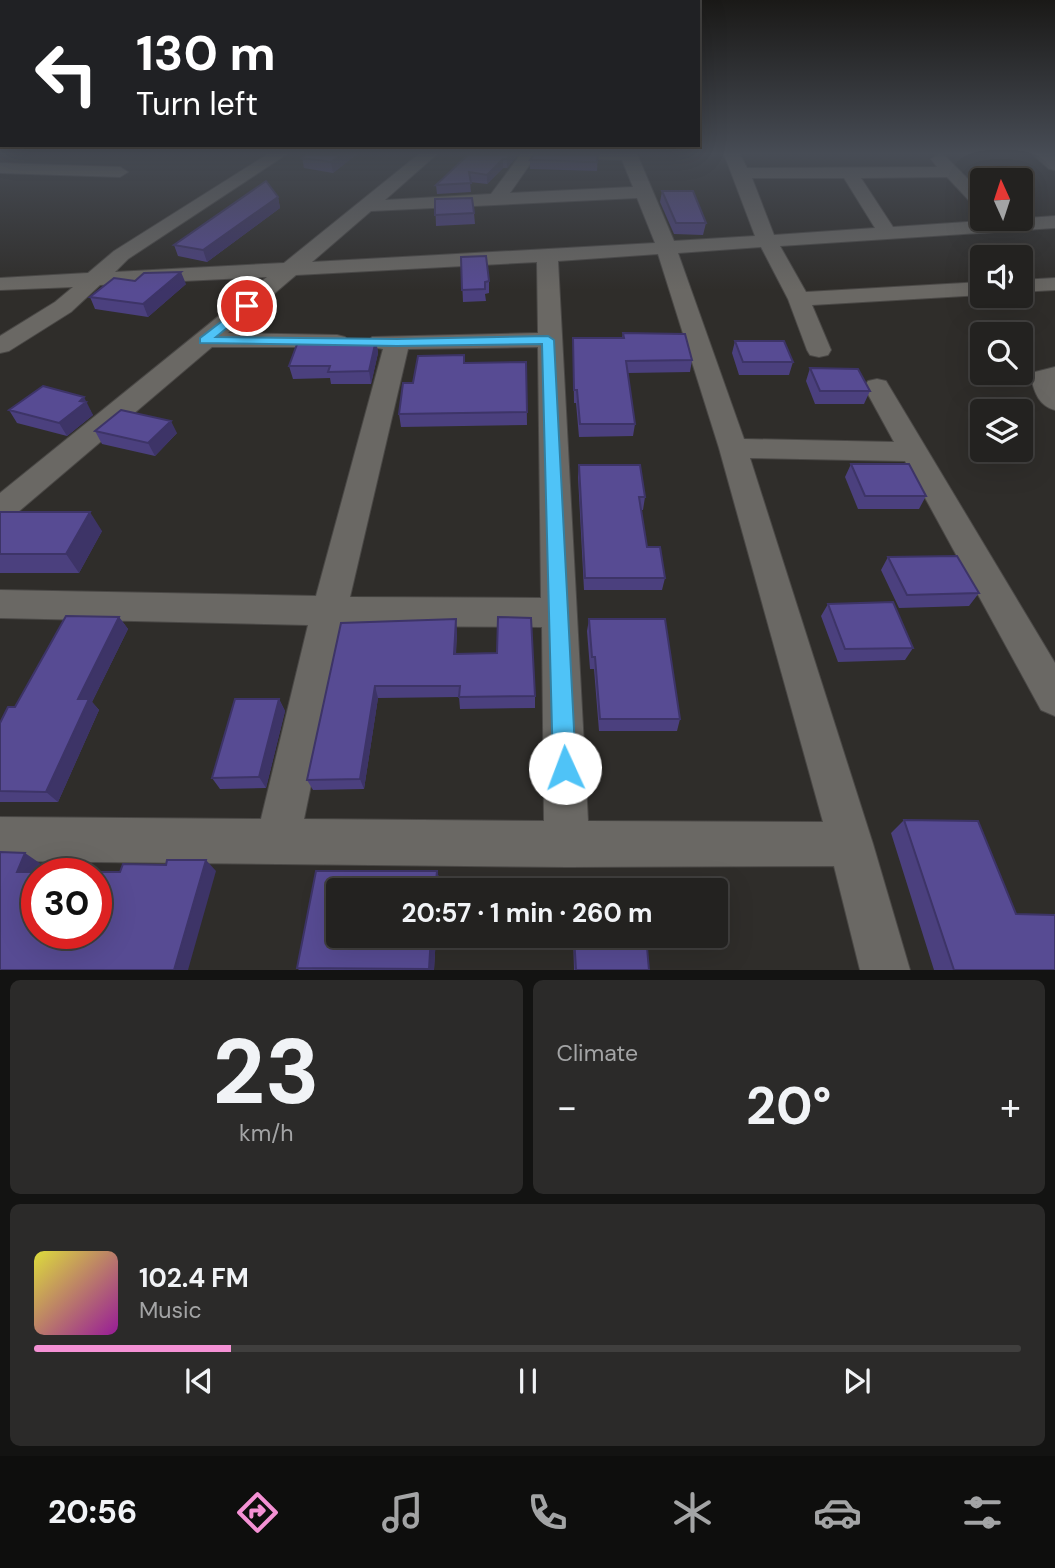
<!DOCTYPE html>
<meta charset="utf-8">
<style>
:root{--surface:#232220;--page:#2b2a29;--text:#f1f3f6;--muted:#a3a4a5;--line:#403f3e;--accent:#f491d4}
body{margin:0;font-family:"DM Sans",sans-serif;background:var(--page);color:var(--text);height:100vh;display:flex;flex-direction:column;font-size:26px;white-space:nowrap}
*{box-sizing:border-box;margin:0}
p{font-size:23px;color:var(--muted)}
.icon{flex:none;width:38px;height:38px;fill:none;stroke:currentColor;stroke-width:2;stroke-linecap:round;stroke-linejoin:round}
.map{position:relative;height:970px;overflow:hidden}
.side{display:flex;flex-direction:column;gap:10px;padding:10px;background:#131312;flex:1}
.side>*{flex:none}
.banner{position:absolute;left:0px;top:0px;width:700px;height:147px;box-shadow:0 7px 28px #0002,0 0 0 2px var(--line);background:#202124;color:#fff;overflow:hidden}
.needle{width:46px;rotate:357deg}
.controls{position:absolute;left:970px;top:168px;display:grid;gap:14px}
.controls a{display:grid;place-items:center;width:63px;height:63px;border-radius:7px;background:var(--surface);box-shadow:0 7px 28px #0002,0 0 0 2px var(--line);font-size:35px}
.speed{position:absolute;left:21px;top:858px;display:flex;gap:14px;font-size:35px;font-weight:700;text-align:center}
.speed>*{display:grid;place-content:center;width:91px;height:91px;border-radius:50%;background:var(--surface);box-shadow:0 7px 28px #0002,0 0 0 2px var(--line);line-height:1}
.speed .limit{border:10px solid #d22;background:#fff;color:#111}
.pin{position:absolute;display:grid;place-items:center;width:60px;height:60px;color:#fff;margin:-30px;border:4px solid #fff;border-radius:50%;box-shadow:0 2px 7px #0007}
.me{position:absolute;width:77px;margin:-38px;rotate:358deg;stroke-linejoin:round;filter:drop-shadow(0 0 5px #0008)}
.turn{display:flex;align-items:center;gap:24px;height:147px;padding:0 21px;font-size:32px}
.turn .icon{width:91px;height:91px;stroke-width:2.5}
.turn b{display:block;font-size:49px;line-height:60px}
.big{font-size:52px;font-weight:700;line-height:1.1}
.side .tile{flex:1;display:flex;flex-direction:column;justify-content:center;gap:10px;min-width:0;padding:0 24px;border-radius:10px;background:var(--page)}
.side .dial{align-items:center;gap:0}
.dial b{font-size:91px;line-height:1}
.song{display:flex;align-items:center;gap:21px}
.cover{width:84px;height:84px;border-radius:10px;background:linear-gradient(135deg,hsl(60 70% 55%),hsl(300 70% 35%))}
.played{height:7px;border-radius:4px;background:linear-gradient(90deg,var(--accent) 20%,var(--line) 20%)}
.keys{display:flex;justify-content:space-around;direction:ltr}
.heat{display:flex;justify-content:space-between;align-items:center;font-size:38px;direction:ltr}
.side .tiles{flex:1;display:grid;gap:10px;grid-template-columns:1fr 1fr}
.tile:last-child{grid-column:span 2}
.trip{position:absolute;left:326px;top:878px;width:402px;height:70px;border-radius:7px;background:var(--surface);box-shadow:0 7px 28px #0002,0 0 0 2px var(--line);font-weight:700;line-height:70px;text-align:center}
.menu{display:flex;height:112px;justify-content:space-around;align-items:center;background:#0e0e0d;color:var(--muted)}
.menu .icon{width:49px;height:49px}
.menu .on{color:var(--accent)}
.menu b{font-size:32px;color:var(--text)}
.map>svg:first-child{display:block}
</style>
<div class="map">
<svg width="1055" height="970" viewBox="0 0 1055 970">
<rect width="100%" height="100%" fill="#2f2d2a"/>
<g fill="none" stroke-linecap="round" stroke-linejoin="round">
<!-- minor casing -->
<g stroke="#4a4846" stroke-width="2">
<path id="minor" d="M268 154H287L128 259 115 272 284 263 419 154H437L385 200 491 194 521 154H537L510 193 633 187 622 160 589 159 581 154H637L674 241 755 236 724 154H740L747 168 937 167 931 159 939 154 945 156 982 193V209L976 208 947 177 861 178 893 227 1055 216V228L780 246 806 292 982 282V295L812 305 831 350 828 355 819 357 810 355 807 350 788 299 761 247 678 253 744 439 894 442 864 387 868 381 877 379 886 381 1055 663V716L1041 710 905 461 750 458 873 844 910 970H860L834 866 567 867 0 861V817L261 819 308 625 0 618V590L316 596 383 349 372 347 368 342 372 337 538 333 537 262 296 275 228 333 337 335 345 337 349 342 345 347H212L11 518 0 521V493L267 277 100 285 71 312 9 351 0 353V336L55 302 73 287 0 290V278L88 273 114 251ZM752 178H844L875 228 774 235ZM637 198 655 243 312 262 371 211ZM658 254 719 448 823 822 588 821 558 261ZM538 347 541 598 350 597 408 349ZM344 626 542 627 544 821 304 819Z
M1032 154H1051L1055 157V170L1049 169Z
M0 163 120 167 128 172 120 177 0 173Z
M1055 278V290L1020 292V280Z
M1055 367V410C1039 406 1034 392 1031 377L1035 372Z"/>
</g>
<!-- minor -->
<use href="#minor" fill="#6a6864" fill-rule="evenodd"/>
</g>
<!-- wall -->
<path fill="#4b407e" d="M307 154H357L333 173 304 168 302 158Z
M469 154H519L507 168H503L487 184 470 182 471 192 437 194 436 185Z
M598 154 597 171 530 169V160Z
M662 191 706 223 703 235 674 234 660 202Z
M278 197 280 208 207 262 178 256 174 245Z
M435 199 474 213 475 224 436 226Z
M461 257 489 281V293L485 294 486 301 463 302Z
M135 281 186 284 148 317 95 309 90 297Z
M623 333 692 360 690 372 628 373 635 424 633 436 579 437 576 403H574L573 338H622Z
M376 340 378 353 371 384H331L330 378 293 379 289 366Z
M735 341 793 362 789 375H739L732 353Z
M526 362 527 425 401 427 399 414 413 383 465 363Z
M810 368 870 391 864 404H815L806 381Z
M9 410H91L90 411 93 415 67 436 17 423Z
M95 431 177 433 155 456 102 444Z
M851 464 926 496 919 509H858L845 477Z
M579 465 645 497 643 510H641L647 547 665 578 662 590H584L578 477Z
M0 512 102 531 79 573H0Z
M888 557 979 593 969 606 899 608 881 570Z
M828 604 913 648 905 660 838 662 821 616Z
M119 617 128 629 92 702 99 710 58 802H0V723L15 707Z
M589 619 680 719 677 731H599L594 669H590L587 631Z
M341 623 457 631 456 654 535 696V708L460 709 459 697 378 698 364 789 313 790 307 780Z
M279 699 285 711 266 788 220 789 212 778Z
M904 820 1016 914 1055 970H934L891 833Z
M316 871H437L441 885 440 891H338V936H436L434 970H299L297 968Z
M573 936H646L649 970H574Z"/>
<!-- shaded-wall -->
<path fill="#3d3467" d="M342 154H357L333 173 331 162Z
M511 154H519L507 168V159Z
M503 159V168L487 184V175Z
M278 197 280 208 207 262 203 250Z
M181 272 186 284 148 317 143 304Z
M376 340 378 353 371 384 369 371Z
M84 397 93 415 67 436 59 423Z
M171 421 177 433 155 456 148 443Z
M90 512 102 531 79 573 66 554Z
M119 617 128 629 92 702 99 710 58 802 46 792 78 699Z
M456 619 457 631 455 666 454 654Z
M375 686 378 698 364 789 360 779Z
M279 699 285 711 266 788 259 777Z
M25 853 41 864 32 882 17 872Z
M206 860 216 871 188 970H174Z
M437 871 441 885 440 891H435Z
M431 936H436L434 970H429Z"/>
<!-- building -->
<path fill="#574b93" stroke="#3d3467" stroke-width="2" fill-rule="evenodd" d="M307 154H342L331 162 302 158Z
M469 154H511L507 159H503L487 175 469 172 471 183 436 185Z
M534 154H598L597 162 530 160Z
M266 181 278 197 203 250 174 245Z
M662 191H693L706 223H676Z
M472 198 474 213 435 215V199Z
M486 256 489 281 485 282V289L462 290 461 257Z
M181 272 143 304 90 297 114 278 135 281 144 273Z
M623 333 685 334 692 360 626 361 635 424H580L577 390H574L573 338H624Z
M299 339 376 340 369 371 328 372 330 366H289Z
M735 341H784L793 362H743Z
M464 355V363L526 362 527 412 399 414 403 383H413L418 356Z
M810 368 858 369 870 391H820Z
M43 386 84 397 80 401 86 402 59 423 9 410Z
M121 410 171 421 148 443 95 431Z
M851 464H909L926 496H865Z
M579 465H640L645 497H639L647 547H660L665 578H585Z
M0 512H90L66 554H0Z
M957 556 979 593 907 595 888 557Z
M893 602 913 648 845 649 828 604Z
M66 616 119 617 78 699H89L46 792 0 791V723L8 707H15Z
M498 617 531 618 535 696 459 697 460 686H375L360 779 307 780 341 623 456 619 454 654 497 653Z
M589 619H665L680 719H600L595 657H592Z
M235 699H279L259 777 212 778Z
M904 820 978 821 1016 914 1055 915V970H954Z
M0 852 25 853 17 872H120L123 864 166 865 167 860H206L174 970H0ZM37 873H96V933H37Z
M316 871H437L435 891H338V936H431L429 969 297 968Z
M572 885H641V891H573Z
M574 936H646L649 970H576Z"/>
<!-- sky -->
<linearGradient id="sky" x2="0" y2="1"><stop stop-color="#1a1917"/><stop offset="0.53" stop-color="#474c55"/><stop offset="1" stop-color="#474c55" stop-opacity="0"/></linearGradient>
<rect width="1055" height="290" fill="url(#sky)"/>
<!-- route -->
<path fill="#4fc3f7" stroke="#337fa1" stroke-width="2" d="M247 302 253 306 251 308 216 337 397 339 548 336 554 340 576 768 572 775 565 778 557 775 553 768 542 344 397 346 200 343V338Z"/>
</svg>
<div class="controls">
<a><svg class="needle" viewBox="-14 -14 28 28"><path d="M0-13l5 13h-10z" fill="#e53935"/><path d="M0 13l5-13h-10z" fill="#a3a4a5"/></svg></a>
<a><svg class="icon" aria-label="sound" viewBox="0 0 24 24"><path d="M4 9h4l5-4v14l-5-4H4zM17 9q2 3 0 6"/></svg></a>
<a><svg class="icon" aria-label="search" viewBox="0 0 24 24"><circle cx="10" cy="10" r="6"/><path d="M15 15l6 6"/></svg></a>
<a><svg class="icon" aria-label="layers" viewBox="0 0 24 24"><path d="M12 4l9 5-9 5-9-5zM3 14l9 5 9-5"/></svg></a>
</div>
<div class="speed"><div class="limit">30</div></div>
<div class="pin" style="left:247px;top:306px;background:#d93025"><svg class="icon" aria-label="arrive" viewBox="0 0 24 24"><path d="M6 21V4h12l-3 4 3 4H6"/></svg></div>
<svg class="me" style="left:565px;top:768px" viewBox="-20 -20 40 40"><circle r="19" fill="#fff"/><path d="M0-13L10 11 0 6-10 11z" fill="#4fc3f7"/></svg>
<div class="trip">20:57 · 1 min · 260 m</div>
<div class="banner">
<div class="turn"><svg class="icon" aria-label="left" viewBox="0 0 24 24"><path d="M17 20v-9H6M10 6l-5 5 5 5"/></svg><div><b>130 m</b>Turn left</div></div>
</div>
</div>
<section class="side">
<div class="tiles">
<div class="tile dial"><b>23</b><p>km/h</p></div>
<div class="tile"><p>Climate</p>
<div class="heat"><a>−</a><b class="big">20°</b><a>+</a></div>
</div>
<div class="tile">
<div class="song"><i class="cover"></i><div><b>102.4 FM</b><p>Music</p></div></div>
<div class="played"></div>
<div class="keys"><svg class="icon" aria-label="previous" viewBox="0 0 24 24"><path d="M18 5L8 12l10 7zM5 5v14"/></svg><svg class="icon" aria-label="pause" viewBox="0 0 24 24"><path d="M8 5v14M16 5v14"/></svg><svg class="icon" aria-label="next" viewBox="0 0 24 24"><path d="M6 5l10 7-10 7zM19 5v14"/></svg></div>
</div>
</div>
</section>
<nav class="menu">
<b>20:56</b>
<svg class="icon on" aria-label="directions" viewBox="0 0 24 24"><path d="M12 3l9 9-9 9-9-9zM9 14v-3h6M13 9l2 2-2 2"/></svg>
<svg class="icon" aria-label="music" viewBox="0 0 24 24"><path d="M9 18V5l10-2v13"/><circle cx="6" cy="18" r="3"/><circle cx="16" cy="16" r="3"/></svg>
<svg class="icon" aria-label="phone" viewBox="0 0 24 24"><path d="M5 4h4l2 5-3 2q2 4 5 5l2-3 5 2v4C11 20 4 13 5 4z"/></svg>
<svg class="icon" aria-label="climate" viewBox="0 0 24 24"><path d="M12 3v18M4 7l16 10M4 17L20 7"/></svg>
<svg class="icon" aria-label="car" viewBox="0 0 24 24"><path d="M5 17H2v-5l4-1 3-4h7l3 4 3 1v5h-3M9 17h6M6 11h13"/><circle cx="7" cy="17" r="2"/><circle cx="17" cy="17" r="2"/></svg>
<svg class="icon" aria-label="filters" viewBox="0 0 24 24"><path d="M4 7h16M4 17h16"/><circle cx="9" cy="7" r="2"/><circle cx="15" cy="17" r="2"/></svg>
</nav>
